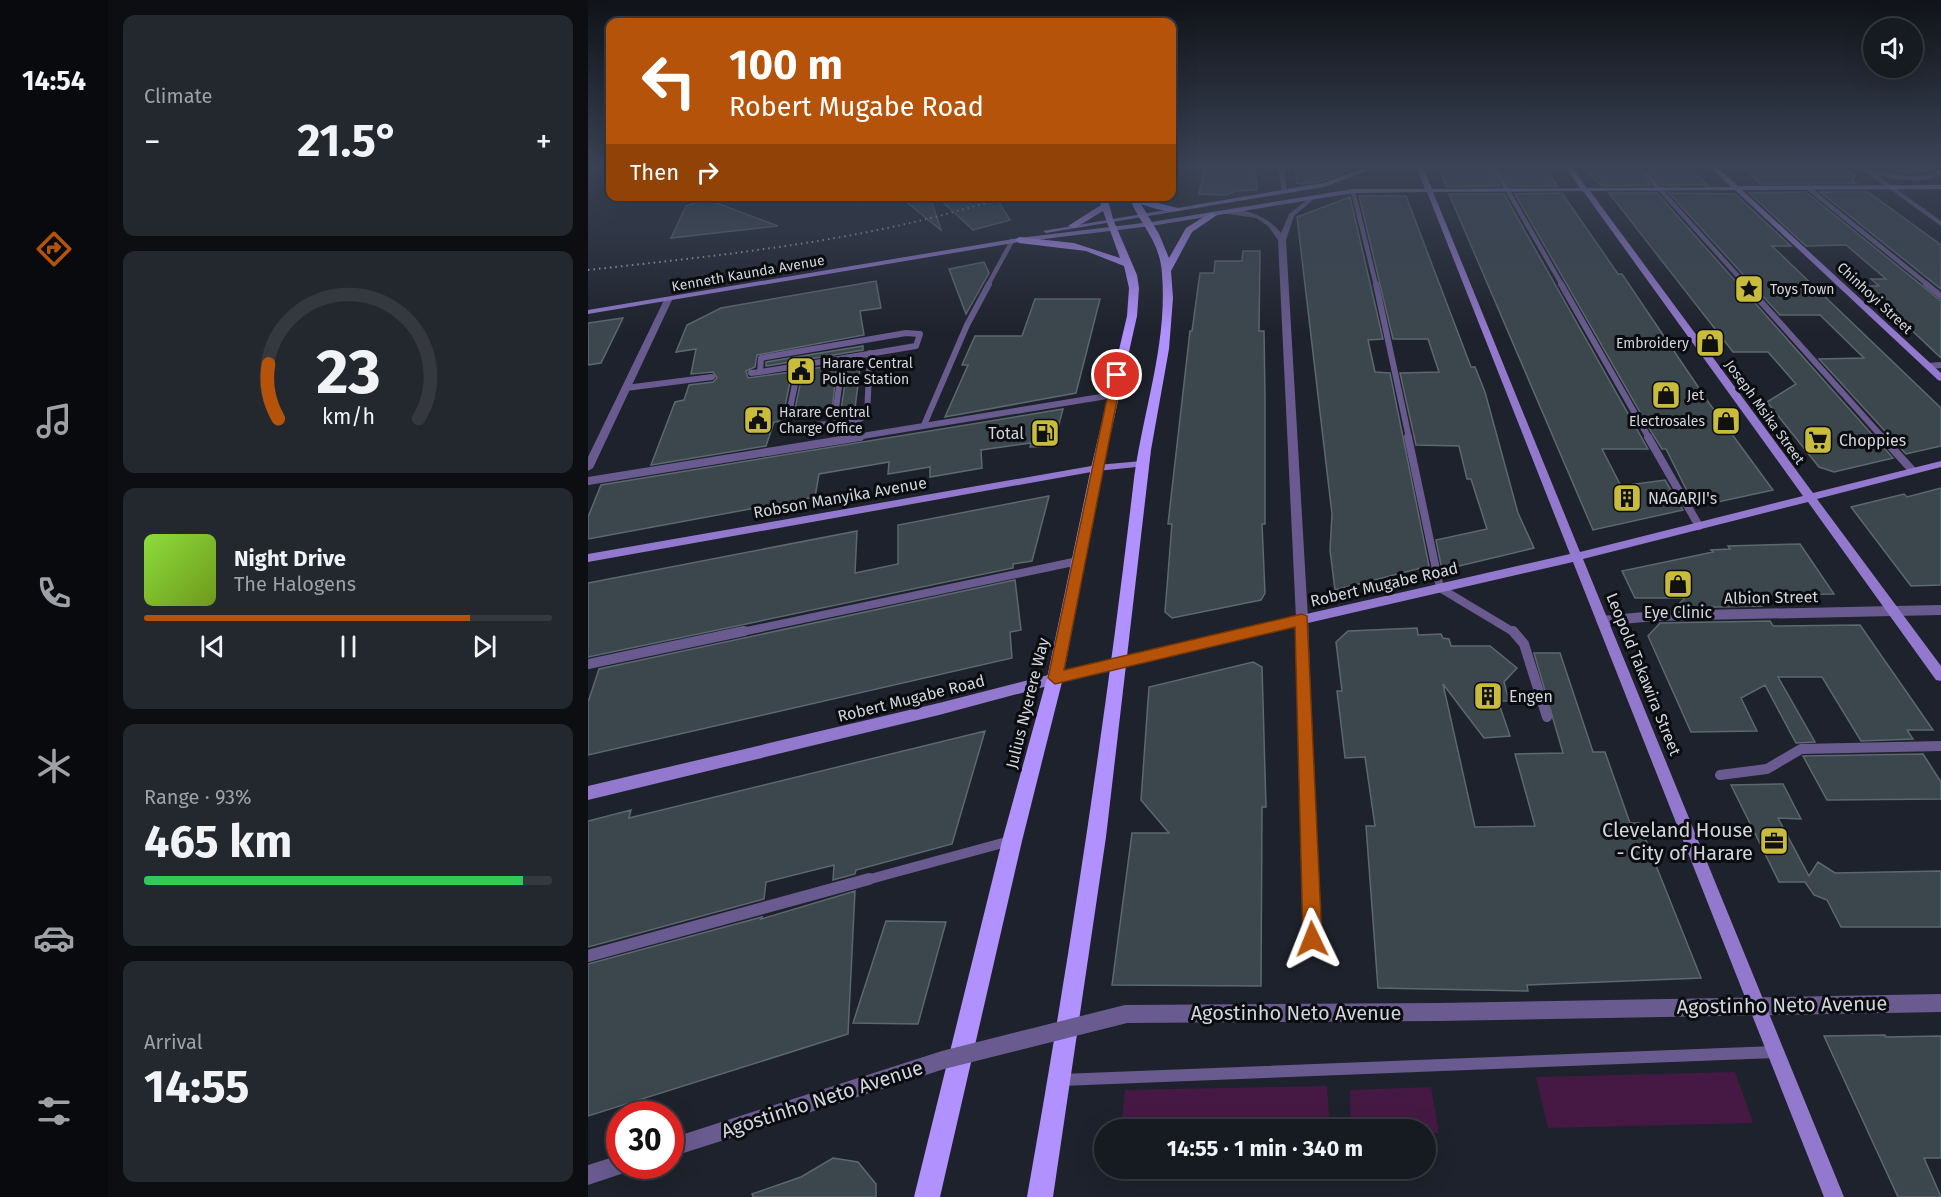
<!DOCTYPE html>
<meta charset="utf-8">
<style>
:root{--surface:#161a21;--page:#23272e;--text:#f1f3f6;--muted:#9ea1a5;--line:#35383f;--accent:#b45309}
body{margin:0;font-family:"Fira Sans",sans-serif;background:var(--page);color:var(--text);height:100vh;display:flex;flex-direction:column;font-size:22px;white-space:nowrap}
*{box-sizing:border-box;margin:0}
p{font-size:20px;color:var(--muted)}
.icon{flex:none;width:33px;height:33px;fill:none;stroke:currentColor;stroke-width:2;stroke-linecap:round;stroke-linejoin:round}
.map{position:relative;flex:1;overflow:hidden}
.sheet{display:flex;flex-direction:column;gap:15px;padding:15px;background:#0c0e12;width:480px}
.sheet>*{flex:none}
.top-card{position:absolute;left:18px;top:18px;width:570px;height:183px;border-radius:12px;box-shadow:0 6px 24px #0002,0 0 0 2px var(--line);background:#b45309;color:#fff;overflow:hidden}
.controls{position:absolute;left:1275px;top:18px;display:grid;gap:12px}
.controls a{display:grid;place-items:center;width:60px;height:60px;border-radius:50%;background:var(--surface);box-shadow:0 6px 24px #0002,0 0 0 2px var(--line);font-size:30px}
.speed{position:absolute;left:18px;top:1101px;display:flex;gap:12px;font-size:30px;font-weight:700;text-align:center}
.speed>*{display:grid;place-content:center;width:78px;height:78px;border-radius:50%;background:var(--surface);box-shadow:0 6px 24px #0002,0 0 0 2px var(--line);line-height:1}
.speed .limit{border:9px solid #d22;background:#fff;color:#111}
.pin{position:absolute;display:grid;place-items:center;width:51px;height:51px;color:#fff;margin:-26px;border:3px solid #fff;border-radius:50%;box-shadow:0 2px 6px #0007}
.me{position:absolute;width:66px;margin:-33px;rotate:358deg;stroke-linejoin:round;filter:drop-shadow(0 0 4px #0008)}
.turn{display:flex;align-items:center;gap:21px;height:126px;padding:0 24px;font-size:27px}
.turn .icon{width:78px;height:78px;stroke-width:2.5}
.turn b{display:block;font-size:42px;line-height:51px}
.then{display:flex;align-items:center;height:57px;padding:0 24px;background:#0003;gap:12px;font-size:22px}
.big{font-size:45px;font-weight:700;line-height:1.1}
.sheet .tile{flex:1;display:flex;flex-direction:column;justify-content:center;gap:9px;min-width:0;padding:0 21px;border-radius:12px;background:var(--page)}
.sheet .dial{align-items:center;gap:0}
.dial svg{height:156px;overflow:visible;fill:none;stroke:var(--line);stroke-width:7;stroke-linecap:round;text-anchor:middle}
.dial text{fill:var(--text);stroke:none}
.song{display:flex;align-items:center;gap:18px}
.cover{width:72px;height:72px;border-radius:9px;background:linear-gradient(135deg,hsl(90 70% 55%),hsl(80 70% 35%))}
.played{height:6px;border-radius:3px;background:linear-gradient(90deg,var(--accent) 80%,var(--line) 80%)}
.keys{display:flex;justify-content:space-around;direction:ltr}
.heat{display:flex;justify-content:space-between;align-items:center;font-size:33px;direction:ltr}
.charge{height:9px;border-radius:4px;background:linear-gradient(90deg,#34c759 93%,var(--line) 0)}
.trip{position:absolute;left:506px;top:1119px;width:342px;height:60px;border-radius:30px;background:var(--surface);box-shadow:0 6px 24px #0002,0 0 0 2px var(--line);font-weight:700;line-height:60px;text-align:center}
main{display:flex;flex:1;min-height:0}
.tab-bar{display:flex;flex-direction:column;width:108px;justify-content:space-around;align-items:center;background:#090a0d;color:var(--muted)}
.tab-bar .icon{width:42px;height:42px}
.tab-bar .on{color:var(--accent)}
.tab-bar b{font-size:27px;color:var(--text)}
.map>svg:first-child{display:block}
</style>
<main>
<nav class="tab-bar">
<b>14:54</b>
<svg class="icon on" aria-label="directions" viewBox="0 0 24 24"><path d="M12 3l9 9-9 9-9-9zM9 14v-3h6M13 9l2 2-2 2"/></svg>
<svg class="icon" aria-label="music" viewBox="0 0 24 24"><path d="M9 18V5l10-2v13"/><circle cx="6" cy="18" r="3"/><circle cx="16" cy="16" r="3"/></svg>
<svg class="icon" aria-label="phone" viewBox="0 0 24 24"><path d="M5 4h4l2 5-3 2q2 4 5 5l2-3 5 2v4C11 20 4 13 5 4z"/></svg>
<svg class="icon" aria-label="climate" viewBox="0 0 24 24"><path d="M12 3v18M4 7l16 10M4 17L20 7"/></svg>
<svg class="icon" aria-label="car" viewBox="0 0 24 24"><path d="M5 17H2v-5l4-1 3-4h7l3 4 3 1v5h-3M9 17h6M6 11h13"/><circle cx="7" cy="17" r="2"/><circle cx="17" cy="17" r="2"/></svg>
<svg class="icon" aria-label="filters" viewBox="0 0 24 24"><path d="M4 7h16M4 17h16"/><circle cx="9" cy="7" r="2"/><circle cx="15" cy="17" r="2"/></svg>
</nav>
<section class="sheet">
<div class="tile"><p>Climate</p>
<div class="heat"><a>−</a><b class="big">21.5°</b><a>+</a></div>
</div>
<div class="tile dial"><svg viewBox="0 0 100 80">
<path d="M14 69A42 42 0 1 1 86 69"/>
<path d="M14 69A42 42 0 0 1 9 41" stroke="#b45309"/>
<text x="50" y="56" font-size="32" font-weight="700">23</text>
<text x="50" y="72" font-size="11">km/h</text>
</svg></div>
<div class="tile">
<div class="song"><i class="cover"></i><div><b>Night Drive</b><p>The Halogens</p></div></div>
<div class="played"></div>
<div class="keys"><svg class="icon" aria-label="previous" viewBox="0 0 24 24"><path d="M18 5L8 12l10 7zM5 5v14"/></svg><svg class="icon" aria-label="pause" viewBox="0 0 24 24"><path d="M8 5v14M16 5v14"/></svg><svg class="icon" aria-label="next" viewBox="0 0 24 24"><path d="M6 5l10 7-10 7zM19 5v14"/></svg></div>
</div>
<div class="tile"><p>Range · 93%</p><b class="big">465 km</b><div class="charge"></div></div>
<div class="tile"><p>Arrival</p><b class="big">14:55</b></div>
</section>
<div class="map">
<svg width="1353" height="1197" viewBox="0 0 1353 1197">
<rect width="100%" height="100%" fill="#1e222c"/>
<!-- green -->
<path fill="#451944" d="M1147 1072 1165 1123 960 1128 948 1077Z
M739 1086 742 1129H533L537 1090Z
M843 1087 851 1133H837V1130L763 1129 762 1090Z"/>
<!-- building -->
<path fill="#3b464d" stroke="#5c686f" stroke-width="1.5" d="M617 165H667L669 190 648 191 638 195 611 194Z
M707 165H772L734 181 715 184 709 183Z
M851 165H901L912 186 858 187Z
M910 165H956L969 186H922Z
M995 165H1046L1062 185 1015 186 1008 182Z
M1056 165H1096L1120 185H1074Z
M1152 165H1252L1267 176 1264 180 1268 183 1173 184Z
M1218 192 1353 301V358L1277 286H1291L1283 279H1298L1258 245 1218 246 1161 193Z
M1232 192H1280L1353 245V289Z
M974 193 1030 274H1034L1121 403 1185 490 1107 507 1078 449H1074L1064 433 927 194Z
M1021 193H1069L1305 458 1246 472 1231 467 1179 402 1208 384 1180 352H1145Z
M1081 193 1147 194 1203 246H1184L1353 408V446L1318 454 1231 359 1276 358 1232 315H1192Z
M861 194H916L1060 449H1014L1033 486 1077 480 1095 510 1005 530Z
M312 196H342L353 230 312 197Z
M348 196H407L422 220 385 230Z
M771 196H818L883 367H887L897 392 930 513 946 548 854 570 848 540 899 529 883 479H879L871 446 828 445 812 373 851 372 840 339H805Z
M762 197 795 339 780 340 787 372 802 373 841 566 747 590 742 550 744 514 709 217Z
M118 199 190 226 83 238 98 206Z
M655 251H672L671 331H676L677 396V524H674L677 593 673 600 584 618 577 612 584 524H580L602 331H604L612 273H626L627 261H654Z
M396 262 401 273 378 314 361 269Z
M288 281 293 308 272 311 276 335 169 355 167 367 158 371 160 378 204 372 194 421 186 422 178 446 63 465 87 402 96 400 101 385 125 382 129 378 125 372 103 374 108 349 88 352 99 325 133 308Z
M447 299H512L488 393 357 417 380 365H374L387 336H434Z
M35 318 13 363 0 365V323Z
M275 346V350L178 366V362Z
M273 360 267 408 253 410 260 363Z
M249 365 244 411 205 419 215 370Z
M475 409 465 446 442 447 443 443 393 450 394 468 342 477V467L300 474 301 462 231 474 227 497 0 539V517L13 485Z
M1353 488V585L1323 586 1263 507 1316 494 1319 497Z
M461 496 444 561 425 564V568L0 657V583L269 531 267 573 310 564V525Z
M1212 544 1246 594 1167 595 1174 606 1087 608 1097 598H1047L1034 571 1125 552 1123 550 1142 549 1140 546Z
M427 580 433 630 422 632 424 658 0 755V702L11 669Z
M1182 621 1185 626 1272 625 1345 730H1319L1325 739 1273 741 1234 677H1190L1227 742 1208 743 1177 685 1153 698 1169 731 1103 732 1060 636 1072 623Z
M829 628 830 635 853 634 855 638 861 639 863 646H902L929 668 916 682 921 701H910L922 736 896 738 855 684 887 827 947 826 927 754 975 753 946 653H972L1005 752H1017L1042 823H1051L1113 978 939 985 940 991 790 988 778 826H787L777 757 757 758 749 691H754L748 642 760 631Z
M665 662 674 667 678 807H674L673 986 524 985 544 833H581L553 800 561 687Z
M397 731 364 844 268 870 267 874 245 880 246 865 178 882 176 899 0 947V821L43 810 41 818Z
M1335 754 1353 782V799L1239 800 1215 756Z
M1195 784 1213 819 1190 818 1221 876 1230 862 1247 873 1353 871V927H1253L1239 900 1226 895 1217 882H1191L1143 785Z
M267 891 260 1034 0 1116V964L174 917 173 919Z
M298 921 358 922 330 1024 265 1023Z
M1297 1035 1298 1037 1353 1036V1158H1336L1353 1197H1310L1236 1036Z
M245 1158 270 1162 288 1184V1197H165L164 1194 213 1177Z"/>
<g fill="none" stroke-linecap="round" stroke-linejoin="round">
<!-- lane-far4 -->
<path stroke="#695b8f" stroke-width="4.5" d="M905 165 974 285
M1050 165 1158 285
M1276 169C1294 174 1338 186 1353 171
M1312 171H1336L1353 167
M1220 188 1340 285
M765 191 788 285
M267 196 274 201 308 196
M400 285 424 241"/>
<!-- lane-far3 -->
<path stroke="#695b8f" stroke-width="6" d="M788 284 821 438
M973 284 1061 438
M1157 284 1295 438
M1338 284 1353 296
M318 333 332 334 328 346 172 372 173 358Z
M211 365 199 423 202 427 266 422 279 415 282 353
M1340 366 1353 365
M163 373 172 372
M38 388 124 377
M248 408 255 358
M336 425 379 325 401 284
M262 438 525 395"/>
<!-- lane-far2 -->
<path stroke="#695b8f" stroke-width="8" d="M820 437 852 588 927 633
M1060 437 1111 526
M1294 437 1324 470
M0 481 272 437
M149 633 490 561"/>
<!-- lane-far1 -->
<path stroke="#695b8f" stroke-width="10" d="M925 631 936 644 959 717
M0 664 156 631
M1132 775 1179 769 1213 749 1353 746
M275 881 422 841"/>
<!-- lane -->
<path stroke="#695b8f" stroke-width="12" d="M0 956 281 879
M473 1080 1187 1052"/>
<!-- street -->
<path fill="#695b8f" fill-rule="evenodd" d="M690 165H696L699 194 694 193Z
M1268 165H1275L1353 221V226Z
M723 197 725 198V200L706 216 698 240 720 619 732 939 730 945 724 947 718 945 716 939 708 619 690 240 680 226 668 218 633 213C652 204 681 217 693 233L701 214Z
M77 298 84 300 5 468 0 471V457Z
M1353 605V615L1066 621 1014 626 1010 624 1008 621 1010 618 1014 616 1066 611Z
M1353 994V1012L851 1021 845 1018 842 1012 845 1006 851 1003Z
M32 1155V1166H42L39 1172 0 1185V1165Z"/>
<!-- secondary -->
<path fill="#9279cd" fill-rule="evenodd" d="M785 165H794L736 187 458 233 455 231 735 183Z
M828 165H834L844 189 992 188 976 165H982L999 188 1143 187 1120 165H1127L1150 186 1353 185V189L1154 190 1353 373V381L1350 380 1147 190 1002 191 1225 493 1353 461V467L1229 499 1353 666V681L1348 680 1220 502 995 559 1256 1197H1236L985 562 534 666 351 715 0 800V786L351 703 534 656 982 554 839 192 765 193 563 226 431 242 0 314V310L431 238 563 222 765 189H837ZM995 191 1215 496 992 552 845 192Z
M554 461 558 462V466L509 471 0 562V554L509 465Z"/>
<!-- primary -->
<path fill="#b191fe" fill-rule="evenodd" d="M511 196H519L525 219 549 275 551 288 549 316 515 468 475 678 434 841 352 1197H326L414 841 459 678 503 468 539 316 541 288 536 266 498 251 431 243 427 240 431 237 486 243 532 258 515 211 487 228 480 226 513 205Z
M541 196 594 209C583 215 565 208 553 204L571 234 581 258 598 228 622 213 629 215 604 232 583 271 585 298 581 349 563 450 518 837 465 1197H439C481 961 517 725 545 487 553 416 580 346 574 274 572 239 550 223 541 196Z"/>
<!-- rail -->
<path stroke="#acb0b7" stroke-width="2" stroke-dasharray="1.5 4" stroke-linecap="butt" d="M0 270C142 254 283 241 419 196"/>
<!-- street-bridge -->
<path stroke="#695b8f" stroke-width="18" d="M82 1148 355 1060 538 1014 851 1012"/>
</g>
<!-- sky -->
<linearGradient id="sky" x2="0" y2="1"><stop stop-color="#101318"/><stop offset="0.5" stop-color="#3b4456"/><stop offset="1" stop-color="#3b4456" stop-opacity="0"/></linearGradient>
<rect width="1353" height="333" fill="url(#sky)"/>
<!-- route -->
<path fill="#b45309" stroke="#753606" stroke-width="1.5" d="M529 372 534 375 476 670 714 614 719 616 734 939 731 946 724 948 718 946 715 939 707 627 467 684 460 678 524 375Z"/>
<!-- icons -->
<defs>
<g id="sight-square" transform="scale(1.5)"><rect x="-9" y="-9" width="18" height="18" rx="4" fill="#c9bb3b" stroke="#0a0c10"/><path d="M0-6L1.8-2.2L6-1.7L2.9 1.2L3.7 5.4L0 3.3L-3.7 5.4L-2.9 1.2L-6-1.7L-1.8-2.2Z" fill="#111"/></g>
<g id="shop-square" transform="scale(1.5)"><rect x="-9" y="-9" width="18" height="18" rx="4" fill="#c9bb3b" stroke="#0a0c10"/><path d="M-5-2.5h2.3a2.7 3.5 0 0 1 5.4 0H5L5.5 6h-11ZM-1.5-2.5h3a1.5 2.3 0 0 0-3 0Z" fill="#111"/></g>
<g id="civic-square" transform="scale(1.5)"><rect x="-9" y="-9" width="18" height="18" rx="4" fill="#c9bb3b" stroke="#0a0c10"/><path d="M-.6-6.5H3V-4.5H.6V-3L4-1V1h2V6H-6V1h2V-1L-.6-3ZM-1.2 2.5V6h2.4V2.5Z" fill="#111"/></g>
<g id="fuel-square" transform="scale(1.5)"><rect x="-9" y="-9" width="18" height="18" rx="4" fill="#c9bb3b" stroke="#0a0c10"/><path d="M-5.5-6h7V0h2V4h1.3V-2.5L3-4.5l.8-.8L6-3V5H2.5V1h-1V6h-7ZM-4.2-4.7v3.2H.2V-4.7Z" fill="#111"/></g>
<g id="supermarket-square" transform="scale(1.5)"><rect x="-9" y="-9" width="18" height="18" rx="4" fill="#c9bb3b" stroke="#0a0c10"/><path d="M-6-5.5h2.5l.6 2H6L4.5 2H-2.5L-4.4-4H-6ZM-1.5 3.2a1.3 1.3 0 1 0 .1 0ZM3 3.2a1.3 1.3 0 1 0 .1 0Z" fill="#111"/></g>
<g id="building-square" transform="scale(1.5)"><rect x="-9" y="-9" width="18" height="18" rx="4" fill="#c9bb3b" stroke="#0a0c10"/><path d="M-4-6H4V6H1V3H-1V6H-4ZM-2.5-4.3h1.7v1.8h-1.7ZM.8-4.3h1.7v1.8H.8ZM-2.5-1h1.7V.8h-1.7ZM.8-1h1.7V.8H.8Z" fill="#111"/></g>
<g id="office-square" transform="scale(1.5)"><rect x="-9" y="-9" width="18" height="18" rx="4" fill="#c9bb3b" stroke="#0a0c10"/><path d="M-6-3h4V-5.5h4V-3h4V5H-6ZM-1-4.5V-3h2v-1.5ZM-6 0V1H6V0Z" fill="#111"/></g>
</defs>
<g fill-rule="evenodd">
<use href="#sight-square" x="1161" y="289"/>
<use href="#shop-square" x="1122" y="343"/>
<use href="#civic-square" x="213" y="371"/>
<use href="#shop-square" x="1078" y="395"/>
<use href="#civic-square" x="170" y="420"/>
<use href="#shop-square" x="1138" y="421"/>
<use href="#fuel-square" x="457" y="433"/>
<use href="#supermarket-square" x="1230" y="440"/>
<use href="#building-square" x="1039" y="498"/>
<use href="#shop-square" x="1090" y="584"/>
<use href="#building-square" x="900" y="696"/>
<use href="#office-square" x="1186" y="841"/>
</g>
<g text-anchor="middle" stroke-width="6" stroke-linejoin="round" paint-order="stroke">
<!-- far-street labels -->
<g font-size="14" fill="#d2d5dc" stroke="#0a0c10">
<text transform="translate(160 273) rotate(-10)" y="5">Kenneth Kaunda Avenue</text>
<text transform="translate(1287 298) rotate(43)" y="5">Chinhoyi Street</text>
<text transform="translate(1177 412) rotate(54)" y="5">Joseph Msika Street</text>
</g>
<!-- far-poi labels -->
<g font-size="14" fill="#d2d5dc" stroke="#0a0c10" text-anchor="start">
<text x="1182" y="294">Toys Town</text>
<text x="1101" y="348" text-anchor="end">Embroidery</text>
<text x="234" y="368">Harare Central<tspan x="234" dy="16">Police Station</tspan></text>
<text x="1099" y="400">Jet</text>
<text x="191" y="417">Harare Central<tspan x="191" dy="16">Charge Office</tspan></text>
<text x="1117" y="426" text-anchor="end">Electrosales</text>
</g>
<!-- poi labels -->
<g font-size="16" fill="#d2d5dc" stroke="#0a0c10" text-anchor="start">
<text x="436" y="439" text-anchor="end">Total</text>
<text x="1251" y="446">Choppies</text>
<text x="1060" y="504">NAGARJI's</text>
<text x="1090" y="618" text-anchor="middle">Eye Clinic</text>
<text x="921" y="702">Engen</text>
</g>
<!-- street labels -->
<g font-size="16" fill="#d2d5dc" stroke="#0a0c10">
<text transform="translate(252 497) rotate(-10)" y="6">Robson Manyika Avenue</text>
<text transform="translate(796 584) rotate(-13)" y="6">Robert Mugabe Road</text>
<text transform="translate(1183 597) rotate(-1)" y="6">Albion Street</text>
<text transform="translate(1056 674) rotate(68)" y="6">Leopold Takawira Street</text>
<text transform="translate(323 698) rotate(-14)" y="6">Robert Mugabe Road</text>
<text transform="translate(439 703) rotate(-76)" y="6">Julius Nyerere Way</text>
</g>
<!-- near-poi labels -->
<g font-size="20" fill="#d2d5dc" stroke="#0a0c10" text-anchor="end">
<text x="1165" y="837">Cleveland House<tspan x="1165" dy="23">- City of Harare</tspan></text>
</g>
<!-- near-street labels -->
<g font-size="20" fill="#d2d5dc" stroke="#0a0c10">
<text transform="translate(1194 1005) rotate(-1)" y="7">Agostinho Neto Avenue</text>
<text x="708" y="1020">Agostinho Neto Avenue</text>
<text transform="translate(234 1099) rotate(-18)" y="7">Agostinho Neto Avenue</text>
</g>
</g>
</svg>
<div class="controls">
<a><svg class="icon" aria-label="sound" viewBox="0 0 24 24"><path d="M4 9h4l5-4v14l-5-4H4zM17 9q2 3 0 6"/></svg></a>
</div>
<div class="speed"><div class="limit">30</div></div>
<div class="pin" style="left:529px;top:375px;background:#d93025"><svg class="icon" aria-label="arrive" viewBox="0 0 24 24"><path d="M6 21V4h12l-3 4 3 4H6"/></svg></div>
<svg class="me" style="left:724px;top:939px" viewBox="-20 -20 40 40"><path d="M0-17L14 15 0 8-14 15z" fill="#b45309" stroke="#fff" stroke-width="4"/></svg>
<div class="trip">14:55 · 1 min · 340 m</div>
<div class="top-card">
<div class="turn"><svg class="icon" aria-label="left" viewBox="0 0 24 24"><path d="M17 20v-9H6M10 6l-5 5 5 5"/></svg><div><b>100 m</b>Robert Mugabe Road</div></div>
<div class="then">Then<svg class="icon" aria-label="right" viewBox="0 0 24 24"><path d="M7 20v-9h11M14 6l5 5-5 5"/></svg></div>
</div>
</div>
</main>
